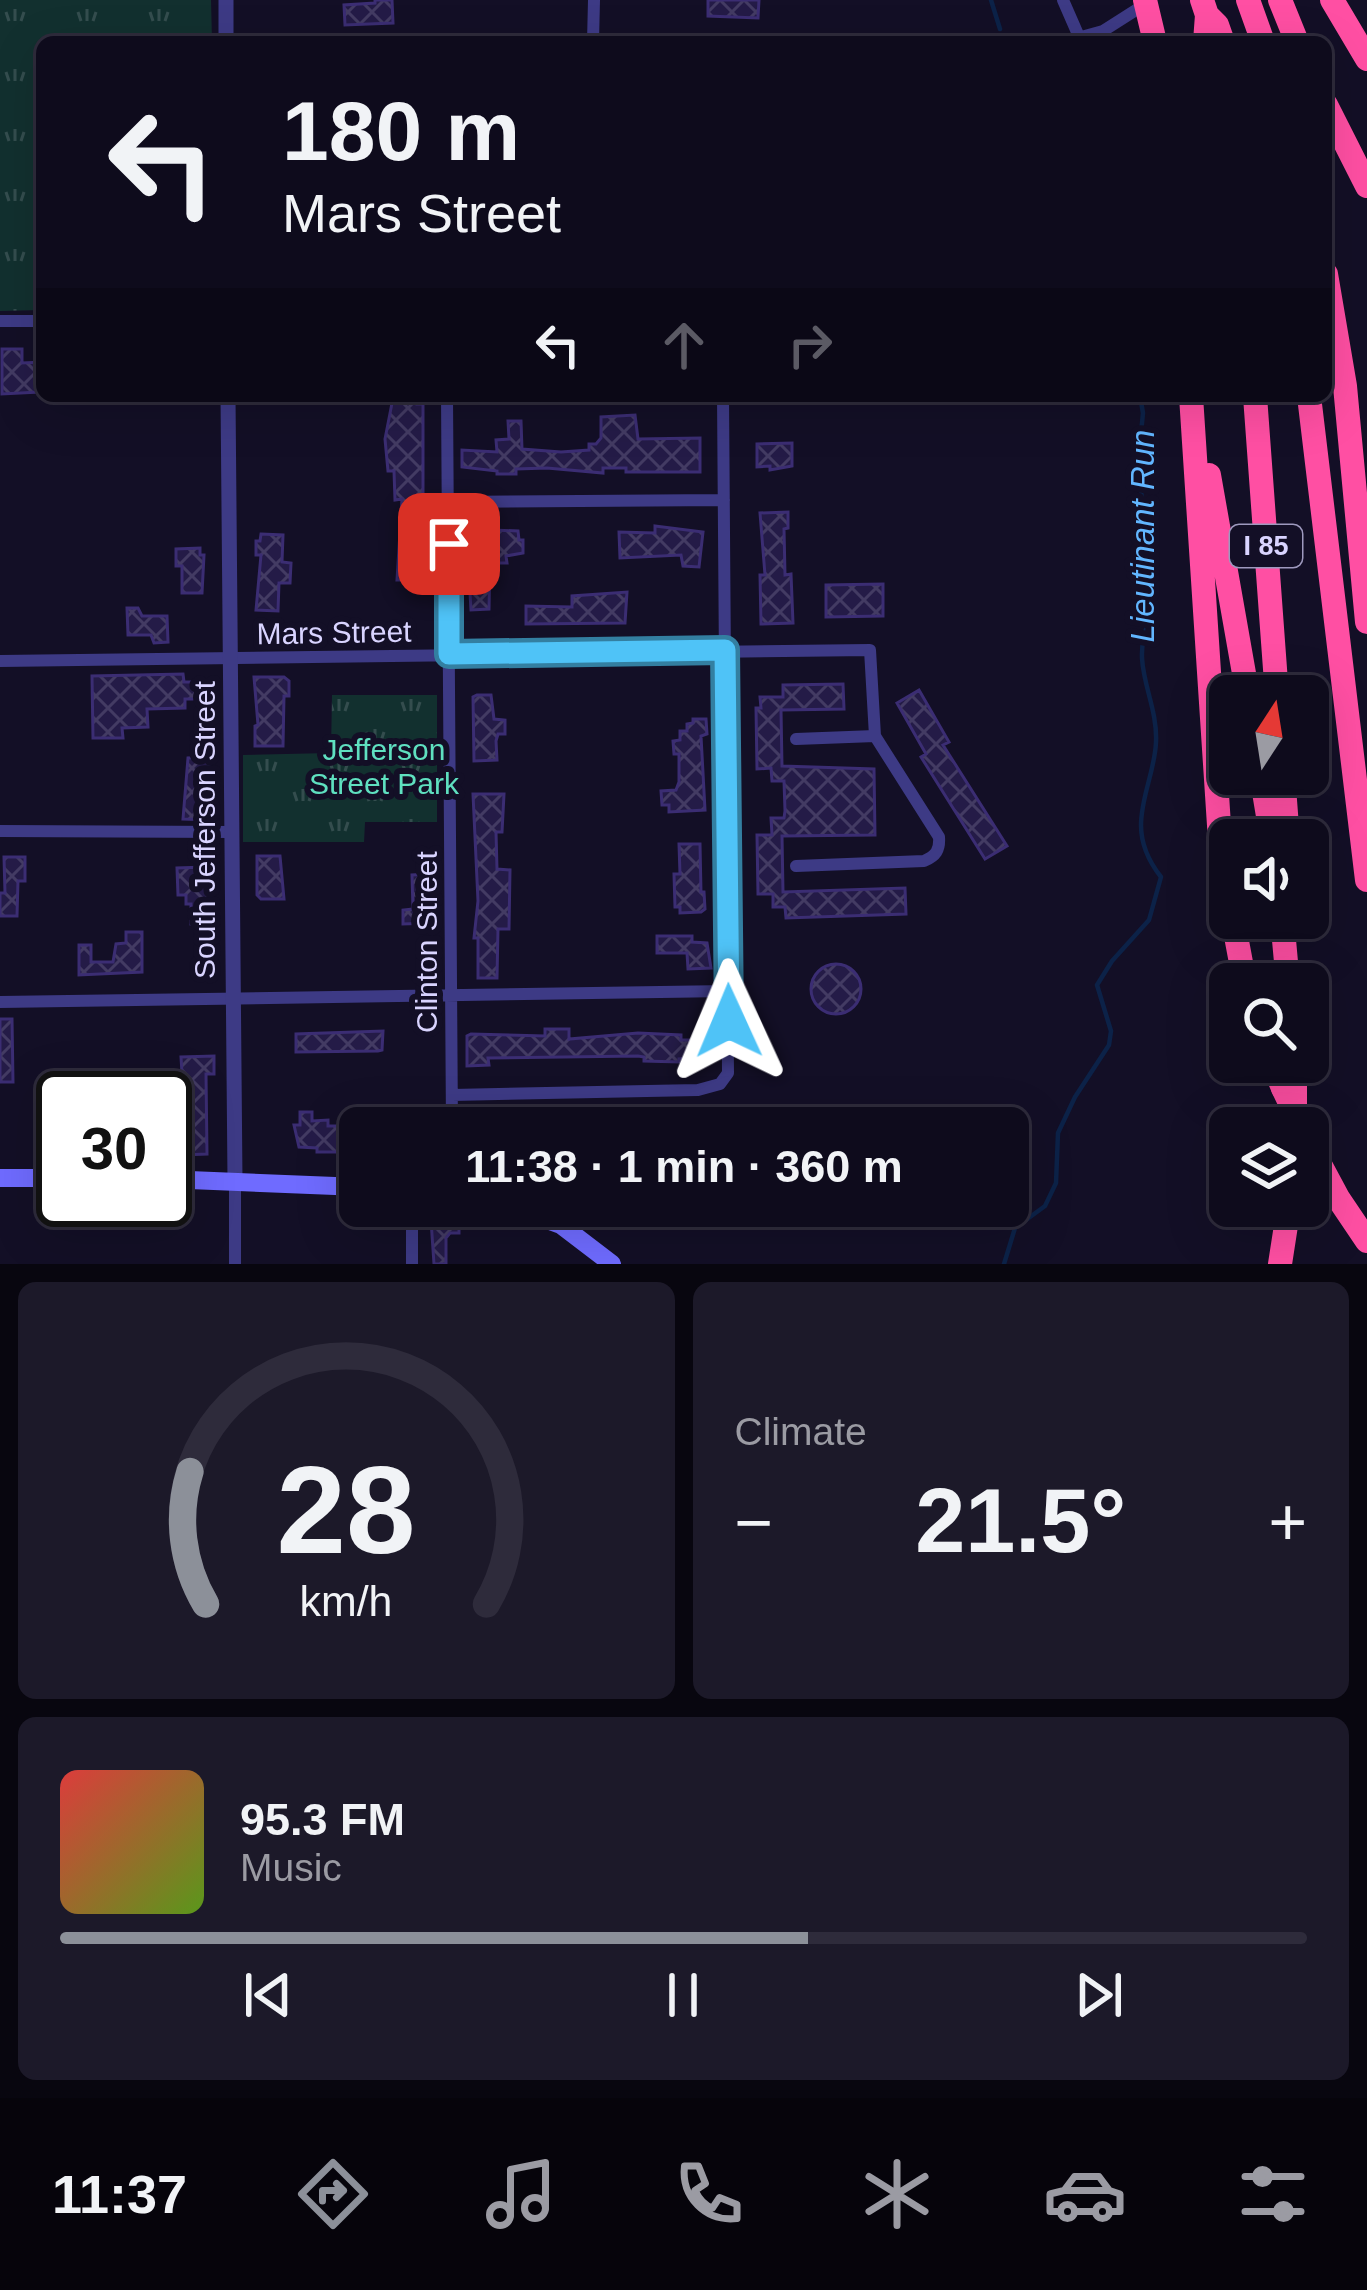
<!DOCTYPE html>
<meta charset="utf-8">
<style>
:root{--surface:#0e0b1c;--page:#1c1929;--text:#f1f3f6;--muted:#9b9ba3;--line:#2e2b3b;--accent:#8c9099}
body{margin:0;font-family:Helvetica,sans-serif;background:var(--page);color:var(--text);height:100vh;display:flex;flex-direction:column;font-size:45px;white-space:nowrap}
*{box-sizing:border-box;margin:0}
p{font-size:39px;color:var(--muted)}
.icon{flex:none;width:66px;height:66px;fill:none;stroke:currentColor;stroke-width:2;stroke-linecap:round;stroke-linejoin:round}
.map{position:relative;height:1264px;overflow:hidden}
.drawer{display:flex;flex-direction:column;gap:18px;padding:18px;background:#08060f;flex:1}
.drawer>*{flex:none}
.guide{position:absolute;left:36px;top:36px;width:1296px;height:366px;border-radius:18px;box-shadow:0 12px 48px #0002,0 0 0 3px var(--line);background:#0e0b1c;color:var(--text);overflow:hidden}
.needle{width:78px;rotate:12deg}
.fabs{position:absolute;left:1209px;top:675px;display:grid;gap:24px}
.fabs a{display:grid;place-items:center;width:120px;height:120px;border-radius:18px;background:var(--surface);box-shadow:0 12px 48px #0002,0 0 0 3px var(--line);font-size:60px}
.speed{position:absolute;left:36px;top:1071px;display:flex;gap:24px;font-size:60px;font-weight:700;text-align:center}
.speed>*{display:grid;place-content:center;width:156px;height:156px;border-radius:50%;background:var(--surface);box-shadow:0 12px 48px #0002,0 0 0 3px var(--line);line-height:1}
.speed .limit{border:6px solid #111;border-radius:18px;background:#fff;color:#111}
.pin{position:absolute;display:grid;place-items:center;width:102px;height:102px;color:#fff;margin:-51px;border-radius:24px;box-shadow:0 6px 18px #0006}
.me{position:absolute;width:132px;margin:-66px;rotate:359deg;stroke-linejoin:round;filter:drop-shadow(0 0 9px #0008)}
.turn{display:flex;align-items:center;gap:42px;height:252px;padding:0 48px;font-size:54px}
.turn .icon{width:156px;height:156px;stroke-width:2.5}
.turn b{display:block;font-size:84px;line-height:102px}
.lanes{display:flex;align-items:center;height:114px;padding:0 48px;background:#0003;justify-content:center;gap:60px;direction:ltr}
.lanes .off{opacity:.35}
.big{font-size:90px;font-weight:700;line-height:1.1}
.drawer .tile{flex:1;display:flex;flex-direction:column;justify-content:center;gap:18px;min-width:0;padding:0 42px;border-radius:18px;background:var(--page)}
.drawer .dial{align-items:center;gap:0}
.dial svg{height:312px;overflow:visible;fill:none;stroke:var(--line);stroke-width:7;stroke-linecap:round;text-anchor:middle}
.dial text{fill:var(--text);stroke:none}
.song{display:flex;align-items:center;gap:36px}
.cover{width:144px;height:144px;border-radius:18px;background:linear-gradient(135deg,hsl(0 70% 55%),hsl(90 70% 35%))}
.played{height:12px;border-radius:6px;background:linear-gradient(90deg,var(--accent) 60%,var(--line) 60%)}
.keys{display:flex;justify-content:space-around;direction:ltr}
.heat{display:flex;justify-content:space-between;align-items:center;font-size:66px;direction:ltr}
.drawer .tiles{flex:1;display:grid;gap:18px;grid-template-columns:1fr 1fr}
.tile:last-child{grid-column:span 2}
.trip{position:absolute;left:339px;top:1107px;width:690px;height:120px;border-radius:18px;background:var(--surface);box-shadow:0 12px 48px #0002,0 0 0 3px var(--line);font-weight:700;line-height:120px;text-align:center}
.dock{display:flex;height:192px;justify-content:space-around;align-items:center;background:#06040b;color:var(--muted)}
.dock .icon{width:84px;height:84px}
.dock .active{color:var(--accent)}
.dock b{font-size:54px;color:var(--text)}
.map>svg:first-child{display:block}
</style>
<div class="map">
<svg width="1367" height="1264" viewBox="0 0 1367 1264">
<defs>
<pattern id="park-tufts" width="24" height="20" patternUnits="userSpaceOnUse" patternTransform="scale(3)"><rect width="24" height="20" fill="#12302f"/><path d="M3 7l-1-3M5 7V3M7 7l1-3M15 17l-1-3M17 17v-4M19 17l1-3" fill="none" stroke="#344d4e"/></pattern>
<pattern id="building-cross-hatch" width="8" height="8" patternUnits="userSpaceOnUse" patternTransform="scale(3)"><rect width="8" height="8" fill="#241b47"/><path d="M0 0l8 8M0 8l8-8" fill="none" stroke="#433b63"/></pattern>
</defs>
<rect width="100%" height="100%" fill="#130f26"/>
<!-- park -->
<path fill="url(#park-tufts)" d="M0 0H211L212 42H42V310L0 311Z
M332 695H437V822H365L364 842H243V755L331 753Z"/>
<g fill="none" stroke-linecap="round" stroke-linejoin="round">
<!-- stream -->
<path stroke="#0c2248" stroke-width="4.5" d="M991 0 1000 29
M1004 1264 1015 1228 1045 1206 1056 1183 1058 1133 1075 1097 1109 1045 1111 1031 1097 985 1112 961 1149 920 1161 877C1150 863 1141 845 1141 825 1141 797 1155 770 1156 742 1158 699 1129 665 1149 622L1139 453 1143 413 1140 396"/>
</g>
<!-- building -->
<path fill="url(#building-cross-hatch)" stroke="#3b2d73" stroke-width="3" d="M375 0H392L393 23 345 25 344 5 375 3Z
M708 0H759L758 18 708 16Z
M2 349H22V363L42 362 39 392 2 394Z
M393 398H417V404H423V512H428L427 526H423L424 550H419V580H397L402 499 395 500 394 471H388L385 439Z
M635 415 638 439 700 438V472H626V468H603V473L547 468 516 469V474H497V471L462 467V450L497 452 496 440 509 439 508 421H521L522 449 561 452 589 450V444H596L601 438V417Z
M792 443V466L770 470V466L757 467V444Z
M788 512V528L784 529 785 575 791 574 793 623 761 624 760 575H765L760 513Z
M655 526 703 532 699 567 683 566 681 555 620 558 619 532 655 533Z
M470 529 518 531 519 540H523V553L506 556 507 563H490L489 609 471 610 470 593H476V560L471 561Z
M261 534 283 535 282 562 291 563 290 583H279L278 611 256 610 261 555H256V541H260Z
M200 548V555H204L202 593H182V566H176V549Z
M883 584V616L826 617V585Z
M627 592 625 623 526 624V606L572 607V596Z
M127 608H138L142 616H167L168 642 154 643 151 635H128Z
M183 674 184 682H198L199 699H185V708L147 709 148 727 122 728 123 738H93L92 676Z
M254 677H284L289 681V696H284L283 746H255V726L258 725Z
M843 684 844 709 781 710 782 766 874 769 875 835 782 836 783 892 905 888 906 914 786 918 785 907H773V894H758L757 835H772L771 818H784L785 811 784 781H772L771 768 757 769 756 708H761L760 697H783V685Z
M919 690 949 742 943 745 1007 846 985 859 921 757 926 754 897 703Z
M477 695H491L494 719 505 720V734H498L496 741 497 760 474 761 473 697Z
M693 719H706L707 734 701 736 705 810 669 812V805H662L661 791 676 790 679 782V754H674L673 741 680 740V731H687V724L693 723Z
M205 757V762H209L211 820 183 819 188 758Z
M473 794H504L502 832H496L497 869 510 870 509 929H498L497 978H478V938H474L478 901Z
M679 844H700L701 892H704L705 909 701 912 680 913V907H675L674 874H680Z
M257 856H280L284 899H261L257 895Z
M4 857H25V881H18L17 916H0V893H5Z
M206 867 208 918H202V924H191V904H186V895H178L177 868Z
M431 874 432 923 403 924V910L413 909 412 875Z
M126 932H142V972L79 975V945H91V962H113L116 944 126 943Z
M657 936H692V942L707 943 711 968 688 969 687 953H657Z
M811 989a25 25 0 1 1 50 0a25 25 0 1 1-50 0Z
M0 1019H12L13 1082H0Z
M545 1029H569V1039L638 1033 681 1035V1040H703V1057L679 1059V1062L644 1061V1057L638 1056 488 1058 489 1065 467 1066V1036L471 1034 545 1036Z
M383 1031 382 1050 378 1051 296 1052V1034Z
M214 1056V1074H206L207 1154 182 1155V1144H174V1131H165V1106H184L181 1057Z
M300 1112H312V1121L328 1120V1126H354V1152H317V1148L299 1147 294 1125H300Z
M431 1220 459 1221V1233H450L446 1238V1264H434Z"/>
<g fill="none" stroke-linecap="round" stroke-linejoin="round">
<!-- minor -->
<path stroke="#3d3a85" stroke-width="12" d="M1063 0 1080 39
M593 42 594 0
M1063 42 1103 31 1147 3
M0 321H42
M447 396 452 1128
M449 502 724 500
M0 661 870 650 875 736
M0 831 232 832
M796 866 924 861C936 856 940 850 939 837L875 736 796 739
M0 1002 728 991
M452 1095 698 1090 720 1084 728 1073 723 396
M412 1206V1264
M235 1264V1181"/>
<!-- tertiary -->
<path stroke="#3d3a85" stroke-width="15" d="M226 0V42
M228 396 235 1181"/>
<!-- secondary -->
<path stroke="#6f6bff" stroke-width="18" d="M0 1178H63
M165 1179 360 1187
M508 1206 561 1225 612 1264"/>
<!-- motorway -->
<path stroke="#ff4fa3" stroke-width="24" d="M1202 0 1207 15 1205 42
M1248 0 1263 42
M1280 0 1297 42
M1332 0 1367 59
M1207 15 1217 25 1223 42
M1326 105 1367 186
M1326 274 1345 386 1367 622
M1191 396 1221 856 1245 984
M1255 396 1277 696
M1309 396 1367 880
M1209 475 1248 696
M1261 774 1272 840
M1283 774 1288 840
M1282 918 1288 984
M1272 1062 1283 1088
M1295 1062V1120
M1308 1142 1338 1198 1367 1241
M1280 1264 1289 1206"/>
<!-- motorway-bridge -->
<path stroke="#ff4fa3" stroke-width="24" d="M1145 0 1155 42
M1283 1088 1302 1128"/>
</g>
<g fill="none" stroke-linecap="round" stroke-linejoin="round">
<!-- route casing -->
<g stroke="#337fa1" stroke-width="30">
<path id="route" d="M449 544V654L725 650 729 1021"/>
</g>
<!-- route -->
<use href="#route" stroke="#4fc3f7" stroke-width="21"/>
</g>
<g text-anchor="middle" stroke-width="12" stroke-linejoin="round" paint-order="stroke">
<!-- shield labels -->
<rect fill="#130f26" stroke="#9e99be" stroke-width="3" x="1230" y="525" width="72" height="42" rx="9"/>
<g font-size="27" font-weight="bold" fill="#d9d4ff">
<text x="1266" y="555">I 85</text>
</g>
<!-- street labels -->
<g font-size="30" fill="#d9d4ff" stroke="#130f26">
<text transform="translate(334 633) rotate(-1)" y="10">Mars Street</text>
<text transform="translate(205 830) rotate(-90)" y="10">South Jefferson Street</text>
<text transform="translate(427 942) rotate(-90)" y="10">Clinton Street</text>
</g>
<!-- park labels -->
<g font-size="30" fill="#5fe0c0" stroke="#130f26">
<text x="384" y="760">Jefferson<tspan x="384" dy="34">Street Park</tspan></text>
</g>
<!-- water labels -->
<g font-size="33" font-style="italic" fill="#62b6ff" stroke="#130f26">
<text transform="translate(1142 536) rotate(-90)" y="12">Lieutinant Run</text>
</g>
</g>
</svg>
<div class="fabs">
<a><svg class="needle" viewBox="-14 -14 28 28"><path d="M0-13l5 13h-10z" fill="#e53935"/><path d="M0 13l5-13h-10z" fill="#9b9ba3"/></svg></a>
<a><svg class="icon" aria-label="sound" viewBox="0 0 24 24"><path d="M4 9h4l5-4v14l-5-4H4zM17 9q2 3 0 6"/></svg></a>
<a><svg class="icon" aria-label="search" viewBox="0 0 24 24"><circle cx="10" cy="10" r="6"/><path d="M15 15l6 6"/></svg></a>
<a><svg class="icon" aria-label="layers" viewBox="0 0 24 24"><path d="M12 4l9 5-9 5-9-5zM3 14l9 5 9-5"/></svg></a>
</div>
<div class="speed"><div class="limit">30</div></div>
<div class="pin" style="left:449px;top:544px;background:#d93025"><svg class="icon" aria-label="arrive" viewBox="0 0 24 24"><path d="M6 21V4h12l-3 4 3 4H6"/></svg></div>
<svg class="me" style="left:729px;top:1021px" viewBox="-20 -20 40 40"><path d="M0-17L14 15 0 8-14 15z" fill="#4fc3f7" stroke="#fff" stroke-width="4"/></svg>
<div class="trip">11:38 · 1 min · 360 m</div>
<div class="guide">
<div class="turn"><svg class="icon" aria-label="left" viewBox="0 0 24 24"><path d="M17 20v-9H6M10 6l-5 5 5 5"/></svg><div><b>180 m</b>Mars Street</div></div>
<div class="lanes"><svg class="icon" aria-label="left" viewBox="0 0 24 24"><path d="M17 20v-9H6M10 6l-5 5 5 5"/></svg><svg class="icon off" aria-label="ahead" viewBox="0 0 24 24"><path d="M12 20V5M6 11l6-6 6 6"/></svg><svg class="icon off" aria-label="right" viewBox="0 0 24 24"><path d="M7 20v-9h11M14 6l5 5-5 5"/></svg></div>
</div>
</div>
<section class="drawer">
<div class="tiles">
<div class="tile dial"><svg viewBox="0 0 100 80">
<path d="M14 69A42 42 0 1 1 86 69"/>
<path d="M14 69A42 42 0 0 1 10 35" stroke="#8c9099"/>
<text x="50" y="56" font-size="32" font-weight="700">28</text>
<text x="50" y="72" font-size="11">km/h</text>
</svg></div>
<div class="tile"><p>Climate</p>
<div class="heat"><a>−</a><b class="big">21.5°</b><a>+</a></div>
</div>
<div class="tile">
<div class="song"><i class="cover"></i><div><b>95.3 FM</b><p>Music</p></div></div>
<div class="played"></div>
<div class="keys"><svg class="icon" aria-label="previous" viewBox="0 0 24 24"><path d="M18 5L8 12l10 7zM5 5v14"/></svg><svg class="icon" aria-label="pause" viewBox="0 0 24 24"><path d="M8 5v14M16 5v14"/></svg><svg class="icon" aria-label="next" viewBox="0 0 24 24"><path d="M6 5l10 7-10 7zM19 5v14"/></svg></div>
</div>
</div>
</section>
<nav class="dock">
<b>11:37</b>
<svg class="icon active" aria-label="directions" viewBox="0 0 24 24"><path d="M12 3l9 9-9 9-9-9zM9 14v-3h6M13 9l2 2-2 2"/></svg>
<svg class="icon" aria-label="music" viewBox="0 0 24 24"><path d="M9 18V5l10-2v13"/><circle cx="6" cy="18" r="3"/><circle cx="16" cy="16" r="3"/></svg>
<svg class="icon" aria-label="phone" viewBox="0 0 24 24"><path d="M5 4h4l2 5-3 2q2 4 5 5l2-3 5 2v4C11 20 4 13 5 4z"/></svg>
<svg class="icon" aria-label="climate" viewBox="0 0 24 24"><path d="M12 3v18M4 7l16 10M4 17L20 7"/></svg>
<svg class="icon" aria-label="car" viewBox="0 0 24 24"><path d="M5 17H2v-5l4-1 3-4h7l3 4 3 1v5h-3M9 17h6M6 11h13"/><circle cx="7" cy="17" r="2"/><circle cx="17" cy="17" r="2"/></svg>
<svg class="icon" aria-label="filters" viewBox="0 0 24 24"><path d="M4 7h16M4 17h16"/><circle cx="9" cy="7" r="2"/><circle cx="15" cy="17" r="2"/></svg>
</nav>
